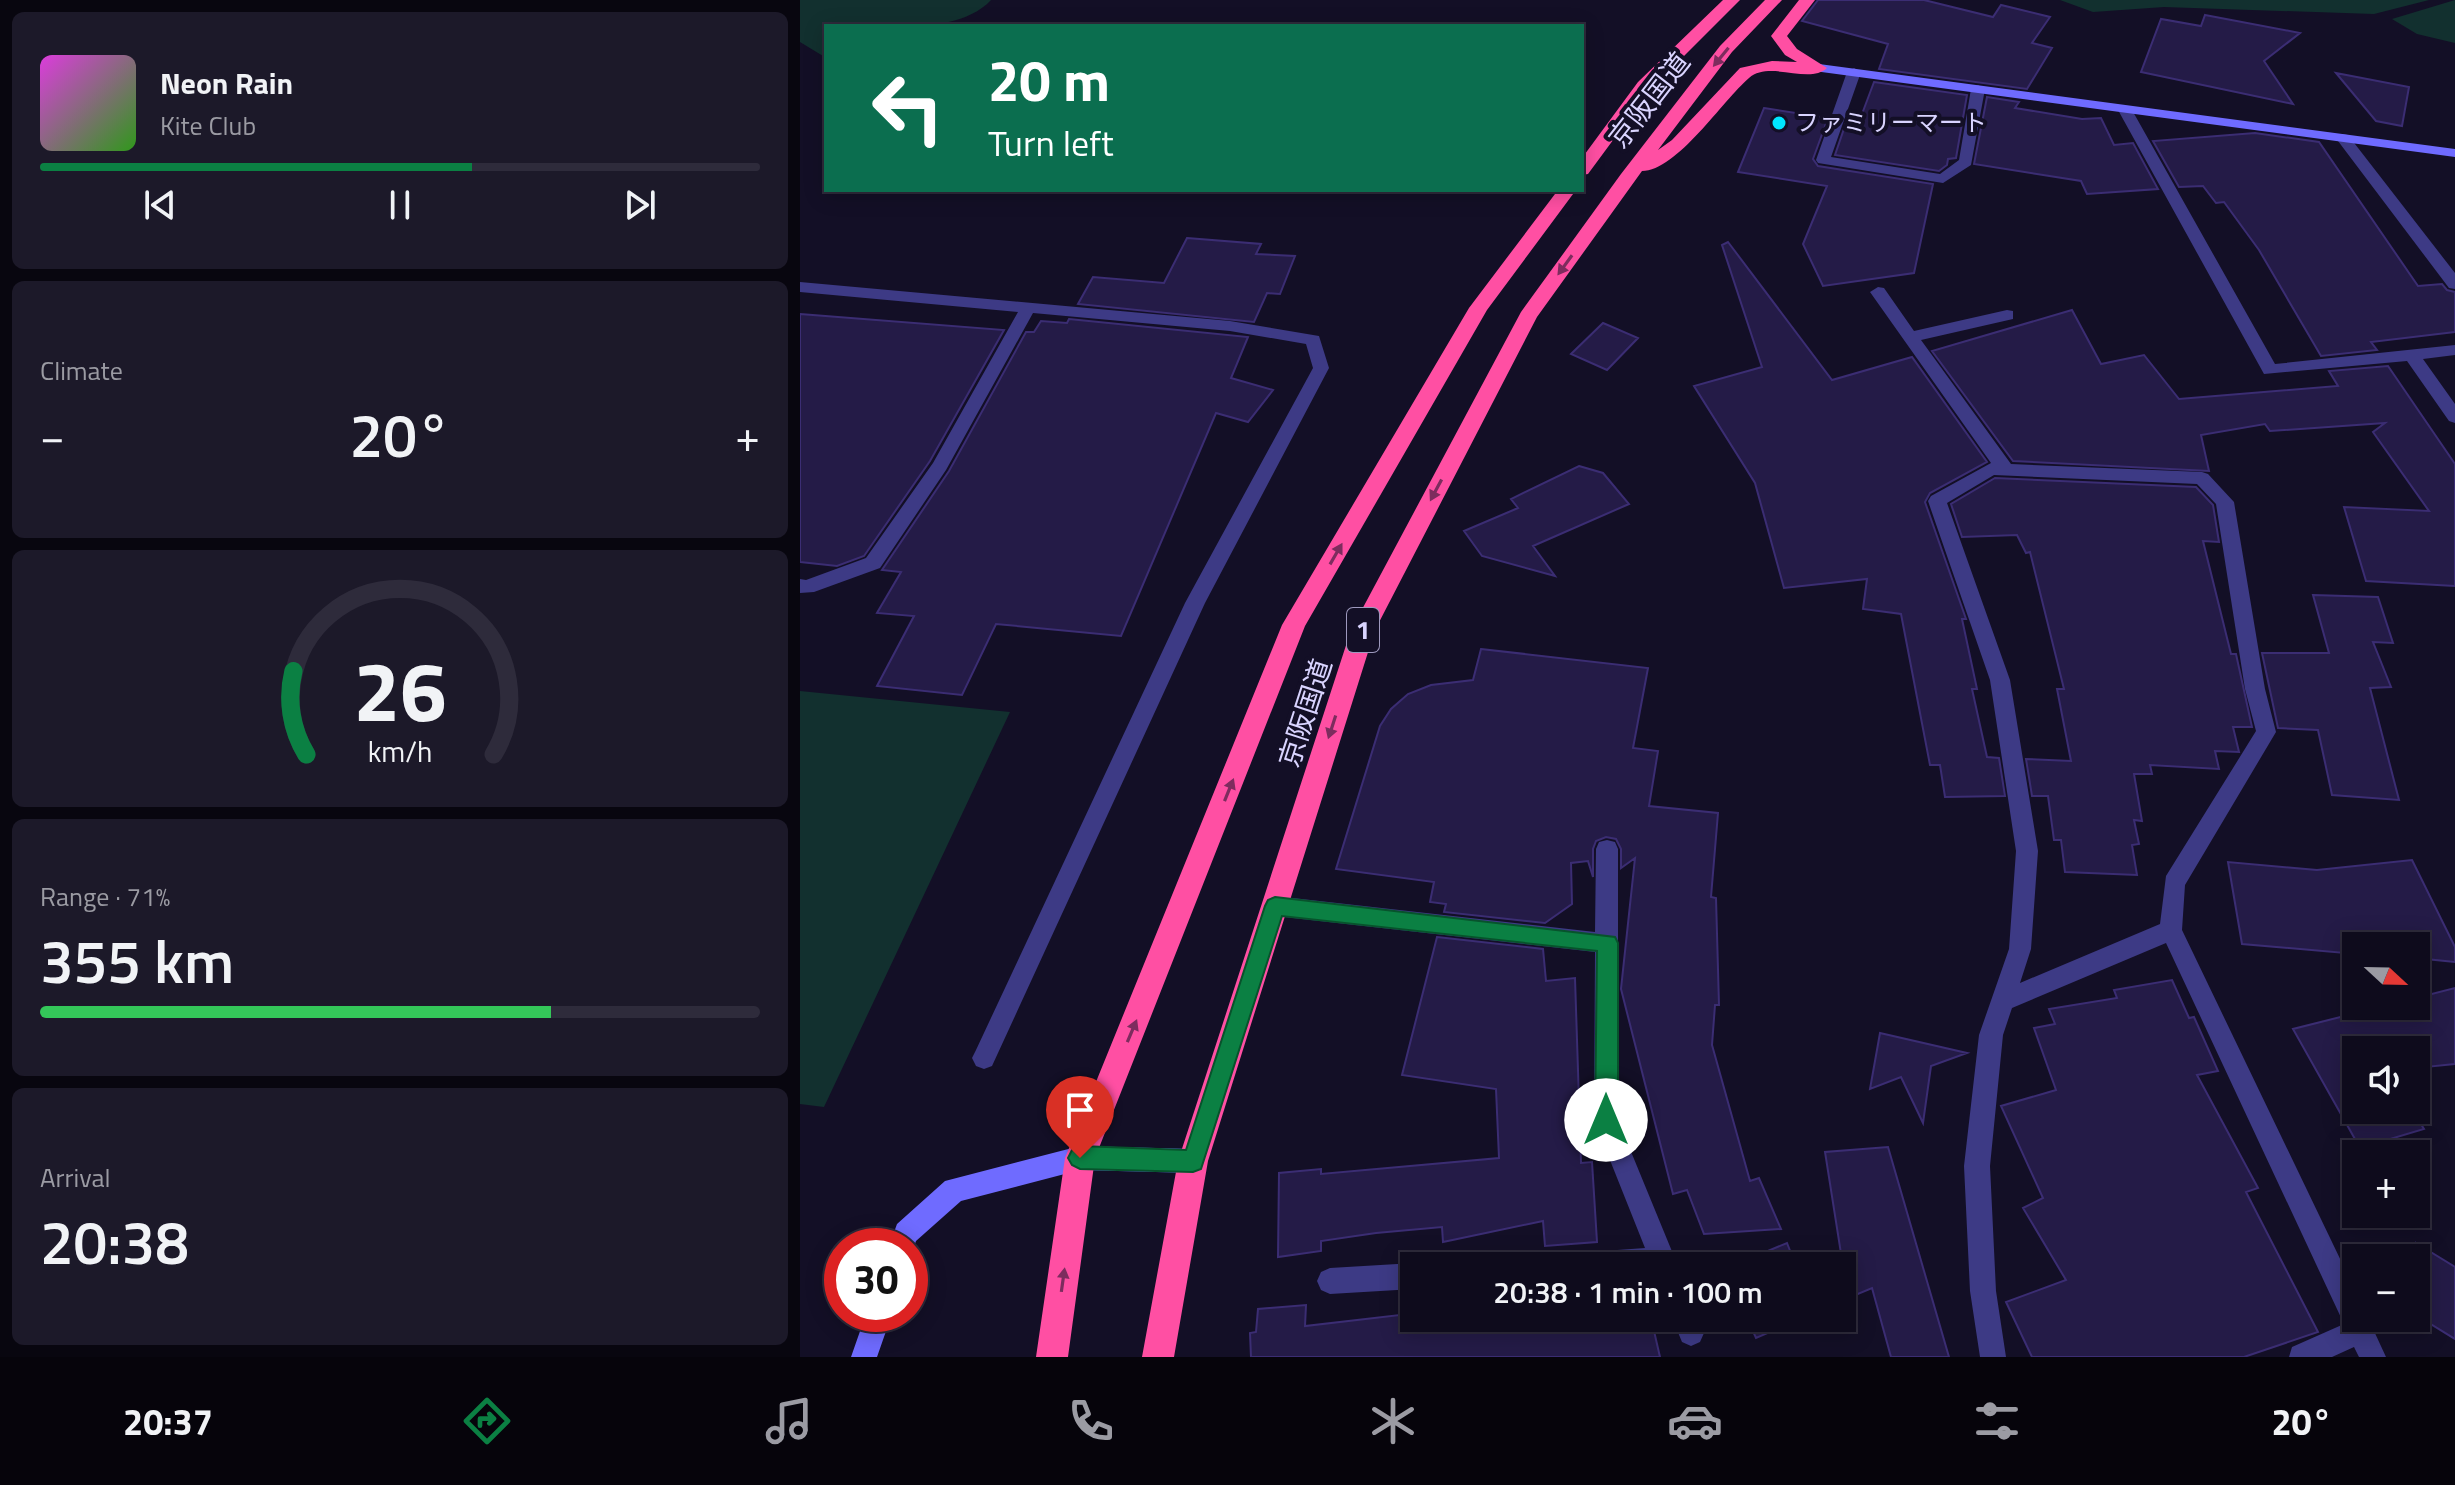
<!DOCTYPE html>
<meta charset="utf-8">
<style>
:root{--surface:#0e0b1c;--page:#1c1929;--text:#f1f3f6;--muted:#9b9ba3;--line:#2e2b3b;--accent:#0b8043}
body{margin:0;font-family:"Titillium Web","Noto Sans JP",sans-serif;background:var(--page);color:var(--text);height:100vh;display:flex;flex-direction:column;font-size:30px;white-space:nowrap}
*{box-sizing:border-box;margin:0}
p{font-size:26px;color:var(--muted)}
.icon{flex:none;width:44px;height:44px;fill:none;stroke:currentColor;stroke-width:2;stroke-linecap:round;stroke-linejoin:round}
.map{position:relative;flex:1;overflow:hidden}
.panel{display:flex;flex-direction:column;gap:12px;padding:12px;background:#08060f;width:800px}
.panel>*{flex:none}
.top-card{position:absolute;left:24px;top:24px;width:760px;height:168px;border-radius:0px;box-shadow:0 4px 20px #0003,0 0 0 2px var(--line);background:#0b6e4f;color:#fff;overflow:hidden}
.needle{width:52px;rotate:112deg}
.fabs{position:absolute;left:1542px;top:932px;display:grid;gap:16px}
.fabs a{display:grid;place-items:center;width:88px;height:88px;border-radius:0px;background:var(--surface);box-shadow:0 4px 20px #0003,0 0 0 2px var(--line);font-size:40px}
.speed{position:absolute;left:24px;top:1228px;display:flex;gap:16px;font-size:40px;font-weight:700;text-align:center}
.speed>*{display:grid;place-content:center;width:104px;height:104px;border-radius:50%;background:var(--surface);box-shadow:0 4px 20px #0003,0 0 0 2px var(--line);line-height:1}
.speed .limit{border:12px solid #d22;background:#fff;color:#111}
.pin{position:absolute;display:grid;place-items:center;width:68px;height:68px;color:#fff;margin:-82px -34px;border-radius:50% 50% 50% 0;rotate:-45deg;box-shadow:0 0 8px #0007}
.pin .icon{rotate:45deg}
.me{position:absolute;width:88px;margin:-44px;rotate:0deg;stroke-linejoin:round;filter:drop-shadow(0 0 6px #0008)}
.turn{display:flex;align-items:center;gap:28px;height:168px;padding:0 32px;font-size:36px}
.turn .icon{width:104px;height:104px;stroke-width:2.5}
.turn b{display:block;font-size:56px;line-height:68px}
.big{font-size:60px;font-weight:600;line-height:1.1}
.panel .card{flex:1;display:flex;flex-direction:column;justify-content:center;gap:12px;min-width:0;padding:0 28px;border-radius:12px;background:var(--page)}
.panel .dial{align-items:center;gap:0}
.dial svg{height:208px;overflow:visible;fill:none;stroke:var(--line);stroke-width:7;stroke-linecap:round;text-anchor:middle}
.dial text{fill:var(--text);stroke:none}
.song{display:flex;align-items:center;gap:24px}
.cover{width:96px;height:96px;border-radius:12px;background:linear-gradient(135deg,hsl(300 70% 55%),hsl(110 70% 35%))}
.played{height:8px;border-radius:4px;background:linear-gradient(90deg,var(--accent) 60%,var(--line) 60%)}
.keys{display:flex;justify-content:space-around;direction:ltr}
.heat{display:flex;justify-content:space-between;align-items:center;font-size:44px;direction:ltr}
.charge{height:12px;border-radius:6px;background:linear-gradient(90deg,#34c759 71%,var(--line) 0)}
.trip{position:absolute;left:600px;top:1252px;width:456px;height:80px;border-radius:0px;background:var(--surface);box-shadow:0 4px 20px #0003,0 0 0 2px var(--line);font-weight:600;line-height:80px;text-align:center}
.menu{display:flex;height:128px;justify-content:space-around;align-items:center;background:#06040b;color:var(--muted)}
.menu .icon{width:56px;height:56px}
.menu .active{color:var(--accent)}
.menu b{font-size:36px;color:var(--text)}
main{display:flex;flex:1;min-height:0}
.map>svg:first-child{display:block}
</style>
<main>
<section class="panel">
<div class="card">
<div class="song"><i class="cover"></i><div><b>Neon Rain</b><p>Kite Club</p></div></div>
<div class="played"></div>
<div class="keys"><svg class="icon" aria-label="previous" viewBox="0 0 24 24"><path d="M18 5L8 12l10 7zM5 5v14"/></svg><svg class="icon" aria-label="pause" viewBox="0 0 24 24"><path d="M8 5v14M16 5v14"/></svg><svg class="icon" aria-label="next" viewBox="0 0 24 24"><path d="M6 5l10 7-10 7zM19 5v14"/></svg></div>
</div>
<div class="card"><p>Climate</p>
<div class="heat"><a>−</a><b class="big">20°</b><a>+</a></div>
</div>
<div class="card dial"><svg viewBox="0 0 100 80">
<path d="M14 69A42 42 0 1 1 86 69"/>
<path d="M14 69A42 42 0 0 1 9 37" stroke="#0b8043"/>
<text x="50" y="56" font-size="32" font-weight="700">26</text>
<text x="50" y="72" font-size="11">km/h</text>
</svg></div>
<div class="card"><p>Range · 71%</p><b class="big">355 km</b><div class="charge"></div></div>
<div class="card"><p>Arrival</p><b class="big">20:38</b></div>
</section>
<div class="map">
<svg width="1655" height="1357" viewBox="0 0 1655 1357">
<rect width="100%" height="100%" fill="#130f26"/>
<!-- green -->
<path fill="#12302f" d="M0 0H191C157 37 73 26 26 26V55L23 56 0 42Z
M1260 0H1629L1574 14 1364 7 1293 12Z
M1655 0V43L1617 34 1592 19Z
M0 691 210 712 24 1107 0 1104Z"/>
<!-- building -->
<path fill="#241b47" stroke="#3b2d73" stroke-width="2" d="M1018 0H1124L1193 17 1201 5 1250 17 1232 43 1252 48 1227 89 1079 69 1088 44 1002 21Z
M1405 15 1500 33 1464 61 1493 104 1341 72 1361 19 1401 26Z
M1536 73 1609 87 1602 126 1576 121Z
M1074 82 1167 95 1156 158 1148 159 1147 165 1139 171 1035 155 1047 120 1059 122Z
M1187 97 1219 102 1215 108 1282 119 1301 118 1314 145 1333 143 1358 189 1287 194 1281 181 1174 164Z
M964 108 1028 118 1013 159 1018 166 1133 184 1114 273 1023 286 1003 244 1027 186 938 172Z
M1455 133 1519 142 1618 286 1642 284 1647 290 1655 292V332L1571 342 1577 350 1521 356 1459 250 1424 202 1416 203 1403 186 1379 187 1353 141Z
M387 238 461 244 456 254 495 256 480 294 467 293 454 322 278 304 293 277 364 283Z
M928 242 1032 380 1112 357 1187 462 1130 493 1125 502 1166 619H1162L1177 689H1172L1187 757 1199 758 1205 796 1145 797 1140 765H1130L1101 614 1063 609 1067 579 984 588 955 483 894 386 962 367 922 245Z
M1272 310 1301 364 1344 355 1379 399 1538 386 1529 371 1588 366 1655 464V586L1566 581 1544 507 1629 511 1573 432 1585 423 1470 431 1465 424 1401 435 1409 471 1213 461 1132 351Z
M0 314 204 330 130 461 64 556 37 566 0 562Z
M269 319 448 337 431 378 473 390 448 422 416 413 321 636 196 624 162 695 77 686 114 616 77 613 101 572 82 570 149 471 226 332H234L241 321 267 323Z
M803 323 838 338 807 370 771 354Z
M779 466 803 473 829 504 733 546 755 576 682 556 664 531 718 508 711 499Z
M1195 478 1396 487 1413 505 1419 542 1403 541 1431 654H1436L1452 727H1433L1439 752 1415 751 1419 769 1350 765 1352 774H1334L1342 821 1334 820 1339 844 1332 845 1337 875 1265 872 1261 840H1254L1248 796H1232L1226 759 1271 761 1257 689H1264L1230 552 1226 553 1217 535 1162 537 1151 504Z
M1513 595 1578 597 1593 643 1573 642 1591 687 1570 688 1599 800 1532 795 1518 730 1478 728 1462 653H1529Z
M681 649 848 668 833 748 858 751 849 806 918 813 911 897 916 898 919 1005H915L912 1045 950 1181 959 1178 981 1229 904 1234 887 1190 873 1194 821 989 835 858 821 868V849L816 839 806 837 796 841 793 849V877L788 861 771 863 772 904 745 923 644 912 646 904 630 902 634 882 536 869 580 726 591 709 608 694 631 685 673 680Z
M1612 860 1655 947V962L1616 958V946H1556V954L1442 944 1428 862 1517 870Z
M637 937 743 949 746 981 775 978 781 1163 792 1162 797 1242 745 1246 743 1221 643 1242 642 1227 576 1233 521 1241V1251L478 1257 479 1173 521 1169V1174L699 1158 696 1089 602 1075Z
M1372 980 1389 1018 1394 1017 1418 1071 1397 1075 1458 1188 1446 1192 1518 1332 1444 1357H1232L1206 1302 1266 1280 1223 1208 1243 1198 1201 1106 1256 1090 1234 1028 1255 1024 1249 1009 1317 998 1314 990Z
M1655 988V1064L1616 1068V1050H1556V1110H1612L1624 1129 1560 1148 1493 1029 1584 1006H1616V998Z
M1080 1033 1167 1053 1131 1066 1123 1123 1101 1077 1070 1089Z
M1088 1147 1149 1357H1091L1072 1288 1048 1298 1025 1152Z
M987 1243 996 1266H932Z
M1616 1243 1655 1267V1339L1616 1315Z
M506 1305 505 1326 608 1314V1318H801V1320L851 1318 860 1357H451L450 1333 456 1332 458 1309Z
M947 1318H1003L956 1338Z"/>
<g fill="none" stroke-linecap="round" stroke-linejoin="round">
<!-- lane -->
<path fill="#3d3a85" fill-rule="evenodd" d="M0 282 430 321 519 336 529 368 405 603 192 1066 184 1069 176 1066 172 1058 176 1050 385 603 513 368 506 344 430 331 233 313 146 470 80 568 14 592 0 593V579L6 580 66 558 133 463 218 312 0 292Z"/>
<!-- street -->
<path fill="#3d3a85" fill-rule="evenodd" d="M1054 68 1061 72 1031 157 1140 174 1159 160 1171 89 1178 85 1185 89 1171 165 1143 183 1018 163 1016 160 1047 72Z
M1325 106 1332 110 1475 364 1655 345V355L1623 359 1655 404V423L1649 421 1607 361 1464 374 1318 110Z
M1543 134 1548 135 1655 273V289L1649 288 1538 141V135Z
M1078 287 1084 288 1114 331 1207 310 1213 311V319L1121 340 1211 464 1402 472 1408 474 1434 502 1465 689 1476 732 1385 885 1382 930 1556 1292V1318H1568L1586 1357H1559L1554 1347 1532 1357H1489L1492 1347 1544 1324 1366 943 1212 1008 1203 1035 1190 1166 1196 1291 1206 1357H1180L1170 1291 1164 1166 1179 1035 1209 949 1216 851 1190 680 1128 501 1131 496 1191 463 1070 292ZM1194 475 1397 484 1416 504 1445 689 1456 731 1366 876 1360 924 1220 983 1231 949 1238 851 1210 680 1147 503Z
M807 840 815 842 818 849V1120L878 1266H762L766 1257 775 1253 845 1248 794 1120 795 952 475 916 467 913 464 906 467 899 475 896 795 932 796 849 799 842Z
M614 1263 621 1266H614V1289L530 1294 521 1290 517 1281 521 1272 530 1268Z
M872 1318H898L904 1333 900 1342 891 1346 882 1342Z"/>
<!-- secondary -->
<path fill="#6f6bff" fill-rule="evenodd" d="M1019 64 1655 149V157L1014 71 1012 68Z
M280 1146 393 1149 402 1152 405 1161 402 1170 393 1173 280 1170 161 1201 116 1241 111 1255 110 1246H89L97 1224 145 1181Z
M66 1314H92L77 1357H51Z"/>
<!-- highway -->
<path fill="#ff4fa3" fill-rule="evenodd" d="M923 0H940L850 90 788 174 782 175V158L838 82Z
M965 0H982L932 52 858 150 872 140 940 68 972 61 997 62 985 55 971 36 999 0H1015L987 36 997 49 1027 68C1009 85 970 60 949 78 923 100 877 171 842 171L737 317 575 630 408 1161 374 1357H342L378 1161 551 630 721 312 821 174 920 46Z
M758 190H776L687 310 505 626 295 1158 268 1357H236L265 1158 482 625 669 308Z"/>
</g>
<!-- one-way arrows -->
<defs><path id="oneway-solid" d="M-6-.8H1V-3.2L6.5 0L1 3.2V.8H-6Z" transform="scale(2)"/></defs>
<g fill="#7d2c5e">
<use href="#oneway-solid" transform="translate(921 57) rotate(129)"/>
<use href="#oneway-solid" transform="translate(765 265) rotate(126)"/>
<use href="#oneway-solid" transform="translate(636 490) rotate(118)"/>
<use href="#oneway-solid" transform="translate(536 554) rotate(-60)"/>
<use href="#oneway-solid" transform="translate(532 727) rotate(108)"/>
<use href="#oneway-solid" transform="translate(429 790) rotate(-68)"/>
<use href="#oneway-solid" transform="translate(332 1031) rotate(-67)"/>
<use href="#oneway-solid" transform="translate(263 1280) rotate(-82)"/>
</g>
<!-- route -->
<path fill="#0b8043" stroke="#07532c" stroke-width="2" d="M475 897 815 937 818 943V1120L814 1127 806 1131 799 1127 795 1120 797 951 482 916 401 1169 393 1172 280 1169 272 1165 268 1158 272 1150 280 1146 386 1150 465 906 468 900Z"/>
<!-- markers -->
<circle fill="#00e5ff" stroke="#130f26" stroke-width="3" cx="979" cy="123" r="8"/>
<g text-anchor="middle" stroke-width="8" stroke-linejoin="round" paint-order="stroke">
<!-- far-poi labels -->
<g font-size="24" fill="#d9d4ff" stroke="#130f26" text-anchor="start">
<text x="995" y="131">ファミリーマート</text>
</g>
<!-- shield labels -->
<rect fill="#130f26" stroke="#9e99be" stroke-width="2" x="547" y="608" width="32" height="44" rx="6"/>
<g font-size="26" font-weight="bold" fill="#d9d4ff">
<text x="563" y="639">1</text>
</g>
<!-- street labels -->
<g font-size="28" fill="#d9d4ff" stroke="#130f26">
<text transform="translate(849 100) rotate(-52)" y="10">京阪国道</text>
<text transform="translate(505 713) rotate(-72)" y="10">京阪国道</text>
</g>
</g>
</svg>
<div class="fabs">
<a><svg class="needle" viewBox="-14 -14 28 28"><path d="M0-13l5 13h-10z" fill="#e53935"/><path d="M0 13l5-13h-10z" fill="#9b9ba3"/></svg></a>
<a><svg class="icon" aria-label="sound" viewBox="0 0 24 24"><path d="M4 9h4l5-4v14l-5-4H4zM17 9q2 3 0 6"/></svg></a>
<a>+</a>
<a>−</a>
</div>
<div class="speed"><div class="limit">30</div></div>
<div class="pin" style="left:280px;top:1158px;background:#d93025"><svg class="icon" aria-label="arrive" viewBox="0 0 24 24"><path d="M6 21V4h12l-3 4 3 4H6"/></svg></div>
<svg class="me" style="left:806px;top:1120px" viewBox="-20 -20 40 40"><circle r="19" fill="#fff"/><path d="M0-13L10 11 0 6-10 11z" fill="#0b8043"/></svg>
<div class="trip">20:38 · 1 min · 100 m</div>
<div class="top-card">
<div class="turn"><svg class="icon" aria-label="left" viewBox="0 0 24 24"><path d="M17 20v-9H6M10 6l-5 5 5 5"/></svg><div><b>20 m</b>Turn left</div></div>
</div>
</div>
</main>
<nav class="menu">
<b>20:37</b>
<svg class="icon active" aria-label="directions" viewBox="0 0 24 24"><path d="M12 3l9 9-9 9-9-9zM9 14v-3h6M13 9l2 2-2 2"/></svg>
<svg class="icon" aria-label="music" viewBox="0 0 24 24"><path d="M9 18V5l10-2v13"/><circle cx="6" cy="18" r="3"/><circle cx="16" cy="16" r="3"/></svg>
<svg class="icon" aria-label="phone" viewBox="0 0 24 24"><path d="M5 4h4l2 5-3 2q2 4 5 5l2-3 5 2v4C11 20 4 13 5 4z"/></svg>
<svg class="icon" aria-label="climate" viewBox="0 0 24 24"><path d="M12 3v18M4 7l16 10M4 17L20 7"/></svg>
<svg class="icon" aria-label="car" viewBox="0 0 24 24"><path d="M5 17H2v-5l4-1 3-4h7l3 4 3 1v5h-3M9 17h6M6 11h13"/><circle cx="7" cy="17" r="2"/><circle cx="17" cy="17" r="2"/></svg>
<svg class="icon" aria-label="filters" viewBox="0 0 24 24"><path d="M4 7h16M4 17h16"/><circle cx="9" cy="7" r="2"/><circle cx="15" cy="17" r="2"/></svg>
<b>20°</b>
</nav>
